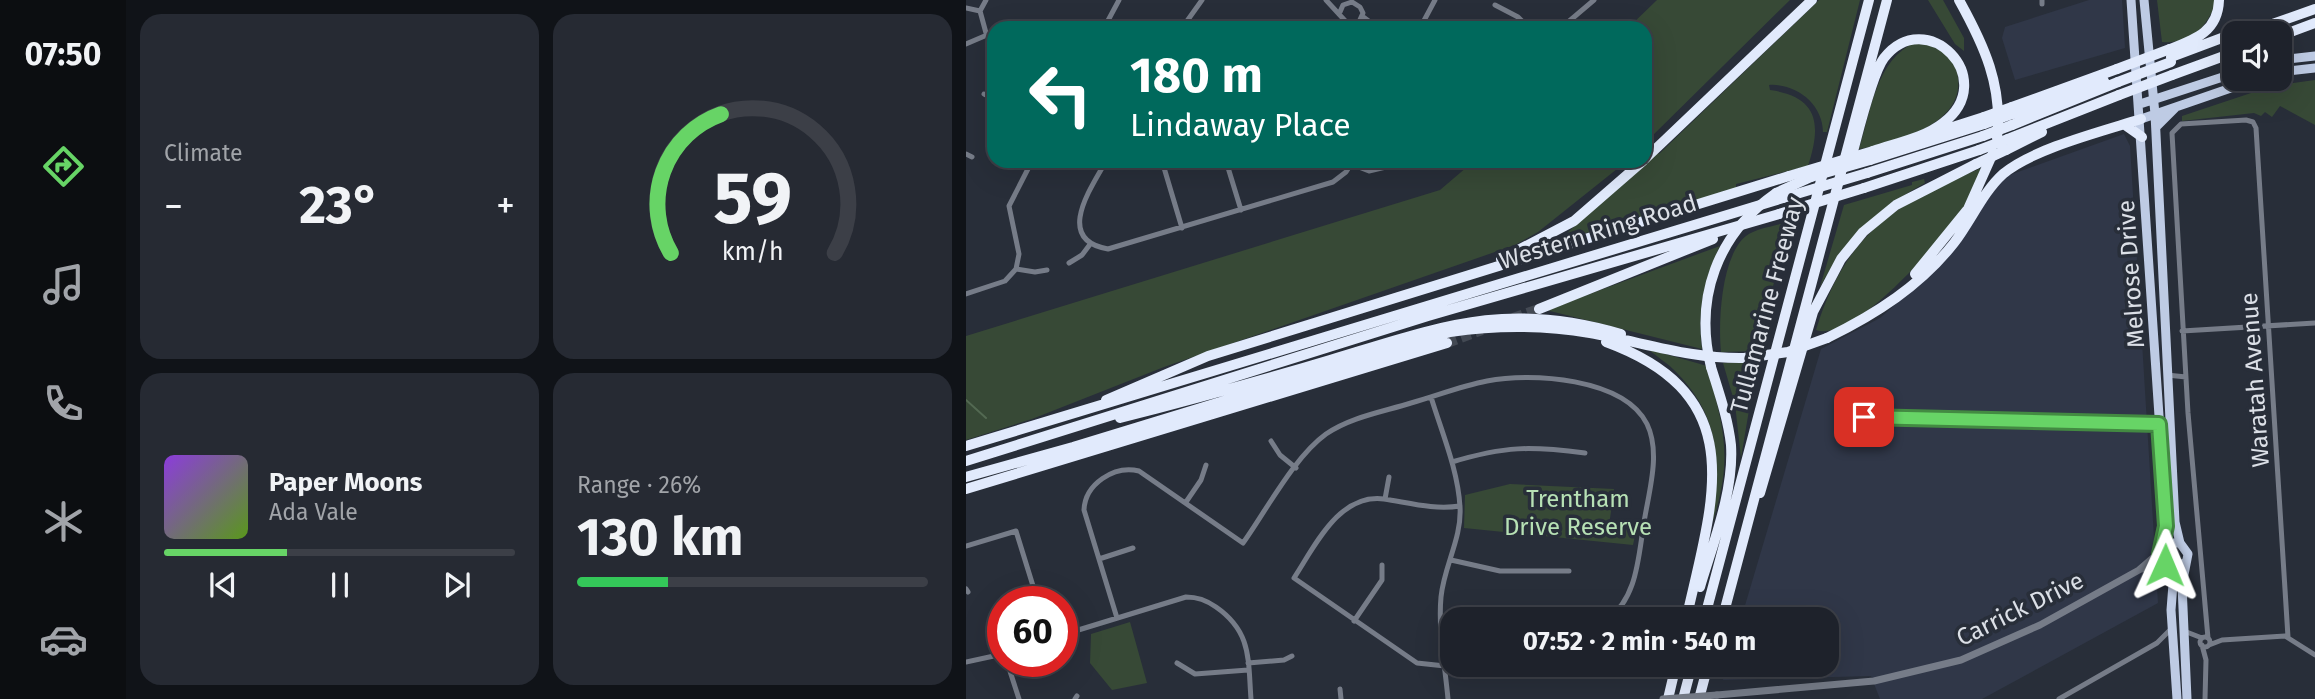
<!DOCTYPE html>
<meta charset="utf-8">
<style>
:root{--surface:#1e222b;--page:#262a33;--text:#f1f3f6;--muted:#a1a4a9;--line:#3c3f47;--accent:#67d466}
body{margin:0;font-family:"Fira Sans",sans-serif;background:var(--page);color:var(--text);height:100vh;display:flex;flex-direction:column;font-size:26px;white-space:nowrap}
*{box-sizing:border-box;margin:0}
p{font-size:23px;color:var(--muted)}
.icon{flex:none;width:38px;height:38px;fill:none;stroke:currentColor;stroke-width:2;stroke-linecap:round;stroke-linejoin:round}
.map{position:relative;flex:1;overflow:hidden}
.side{display:flex;flex-direction:column;gap:14px;padding:14px;background:#101318;width:840px}
.side>*{flex:none}
.banner{position:absolute;left:21px;top:21px;width:665px;height:147px;border-radius:21px;box-shadow:0 7px 28px #0002,0 0 0 2px var(--line);background:#00695c;color:#fff;overflow:hidden}
.buttons{position:absolute;left:1256px;top:21px;display:grid;gap:14px}
.buttons a{display:grid;place-items:center;width:70px;height:70px;border-radius:14px;background:var(--surface);box-shadow:0 7px 28px #0002,0 0 0 2px var(--line);font-size:35px}
.speed{position:absolute;left:21px;top:586px;display:flex;gap:14px;font-size:35px;font-weight:700;text-align:center}
.speed>*{display:grid;place-content:center;width:91px;height:91px;border-radius:50%;background:var(--surface);box-shadow:0 7px 28px #0002,0 0 0 2px var(--line);line-height:1}
.speed .limit{border:10px solid #d22;background:#fff;color:#111}
.pin{position:absolute;display:grid;place-items:center;width:60px;height:60px;color:#fff;margin:-30px;border-radius:14px;box-shadow:0 4px 10px #0006}
.me{position:absolute;width:77px;margin:-38px;rotate:1deg;stroke-linejoin:round;filter:drop-shadow(0 0 5px #0008)}
.turn{display:flex;align-items:center;gap:24px;height:147px;padding:0 28px;font-size:32px}
.turn .icon{width:91px;height:91px;stroke-width:2.5}
.turn b{display:block;font-size:49px;line-height:60px}
.big{font-size:52px;font-weight:700;line-height:1.1}
.side .widget{flex:1;display:flex;flex-direction:column;justify-content:center;gap:10px;min-width:0;padding:0 24px;border-radius:21px;background:var(--page)}
.side .dial{align-items:center;gap:0}
.dial svg{height:182px;overflow:visible;fill:none;stroke:var(--line);stroke-width:7;stroke-linecap:round;text-anchor:middle}
.dial text{fill:var(--text);stroke:none}
.song{display:flex;align-items:center;gap:21px}
.cover{width:84px;height:84px;border-radius:10px;background:linear-gradient(135deg,hsl(270 70% 55%),hsl(90 70% 35%))}
.played{height:7px;border-radius:4px;background:linear-gradient(90deg,var(--accent) 35%,var(--line) 35%)}
.keys{display:flex;justify-content:space-around;direction:ltr}
.heat{display:flex;justify-content:space-between;align-items:center;font-size:38px;direction:ltr}
.charge{height:10px;border-radius:5px;background:linear-gradient(90deg,#34c759 26%,var(--line) 0)}
.side .tiles{flex:1;display:grid;gap:14px;grid-template-columns:repeat(2,1fr)}
.trip{position:absolute;left:474px;top:607px;width:399px;height:70px;border-radius:21px;background:var(--surface);box-shadow:0 7px 28px #0002,0 0 0 2px var(--line);font-weight:700;line-height:70px;text-align:center}
main{display:flex;flex:1;min-height:0}
.tab-bar{display:flex;flex-direction:column;width:126px;justify-content:space-around;align-items:center;background:#0c0e11;color:var(--muted)}
.tab-bar .icon{width:49px;height:49px}
.tab-bar .on{color:var(--accent)}
.tab-bar b{font-size:32px;color:var(--text)}
.map>svg:first-child{display:block}
</style>
<main>
<nav class="tab-bar">
<b>07:50</b>
<svg class="icon on" aria-label="directions" viewBox="0 0 24 24"><path d="M12 3l9 9-9 9-9-9zM9 14v-3h6M13 9l2 2-2 2"/></svg>
<svg class="icon" aria-label="music" viewBox="0 0 24 24"><path d="M9 18V5l10-2v13"/><circle cx="6" cy="18" r="3"/><circle cx="16" cy="16" r="3"/></svg>
<svg class="icon" aria-label="phone" viewBox="0 0 24 24"><path d="M5 4h4l2 5-3 2q2 4 5 5l2-3 5 2v4C11 20 4 13 5 4z"/></svg>
<svg class="icon" aria-label="climate" viewBox="0 0 24 24"><path d="M12 3v18M4 7l16 10M4 17L20 7"/></svg>
<svg class="icon" aria-label="car" viewBox="0 0 24 24"><path d="M5 17H2v-5l4-1 3-4h7l3 4 3 1v5h-3M9 17h6M6 11h13"/><circle cx="7" cy="17" r="2"/><circle cx="17" cy="17" r="2"/></svg>
</nav>
<section class="side">
<div class="tiles">
<div class="widget"><p>Climate</p>
<div class="heat"><a>−</a><b class="big">23°</b><a>+</a></div>
</div>
<div class="widget dial"><svg viewBox="0 0 100 80">
<path d="M14 69A42 42 0 1 1 86 69"/>
<path d="M14 69A42 42 0 0 1 36 8" stroke="#67d466"/>
<text x="50" y="56" font-size="32" font-weight="700">59</text>
<text x="50" y="72" font-size="11">km/h</text>
</svg></div>
<div class="widget">
<div class="song"><i class="cover"></i><div><b>Paper Moons</b><p>Ada Vale</p></div></div>
<div class="played"></div>
<div class="keys"><svg class="icon" aria-label="previous" viewBox="0 0 24 24"><path d="M18 5L8 12l10 7zM5 5v14"/></svg><svg class="icon" aria-label="pause" viewBox="0 0 24 24"><path d="M8 5v14M16 5v14"/></svg><svg class="icon" aria-label="next" viewBox="0 0 24 24"><path d="M6 5l10 7-10 7zM19 5v14"/></svg></div>
</div>
<div class="widget"><p>Range · 26%</p><b class="big">130 km</b><div class="charge"></div></div>
</div>
</section>
<div class="map">
<svg width="1349" height="699" viewBox="0 0 1349 699">
<rect width="100%" height="100%" fill="#282e39"/>
<!-- built -->
<path fill="#303748" d="M1123 0H1156L1159 48 1049 80 1036 38 1039 27Z
M1158 134 1164 146 1192 603 1016 699H914L905 676 757 680 762 665H861V620L775 619 855 349 914 318 974 265 1038 177Z"/>
<!-- green -->
<path fill="#374936" d="M691 0H824L679 143V28H662Z
M853 0H894L861 132H857C857 104 830 83 803 85L804 90C854 97 855 126 842 166L770 184V189L603 238 601 233 690 152 693 154Z
M962 0H977L998 38V51L989 44Z
M1191 0H1250V3C1240 28 1225 44 1196 42Z
M950 42C968 46 986 52 991 72 1003 124 931 142 893 149 905 111 910 59 950 42Z
M1349 80V125L1314 106 1306 117 1299 112 1295 116 1288 113 1216 121V116L1306 86Z
M508 161H661L572 232 549 245 198 367 66 419 0 440V336L474 190Z
M1018 167C1010 183 1003 200 993 215 971 244 888 343 850 330 879 234 930 202 1018 167Z
M958 179 959 183C913 208 879 240 854 287L878 205 946 185V182Z
M822 222 792 351 755 352C752 323 755 256 780 236 790 228 809 226 822 222Z
M754 246C738 279 731 312 736 349L580 310Z
M682 349 741 366C758 428 767 458 747 521L744 520C756 464 754 417 711 373 703 364 691 357 682 349Z
M791 362 775 458 769 404 757 363Z
M544 484 648 489 643 526 670 531 667 545 498 528 499 495Z
M164 622 181 683 146 690 124 663 125 634Z"/>
<g fill="none" stroke-linecap="round" stroke-linejoin="round">
<!-- stream -->
<path stroke="#536952" stroke-width="2" d="M0 400 20 418"/>
<!-- motorway-tunnel -->
<path stroke="#434953" stroke-width="10" stroke-dasharray="10 5" stroke-linecap="butt" d="M547 318 573 309
M481 343 516 330"/>
<!-- minor -->
<path stroke="#767c88" stroke-width="5" d="M360 0 383 25 393 22 397 13 394 7 386 2 377 5 374 12
M1076 0V4
M529 5 552 17 563 28
M0 8 14 11 20 33
M14 11 20 0
M396 16 412 28
M138 28 153 0
M216 28 236 0
M454 28 469 0
M595 28 628 0
M0 44 28 32
M18 94 28 99
M0 154 6 157
M140 161C125 188 88 240 142 249L367 182 380 172 387 161
M196 161 216 228
M260 161 275 210
M385 164 403 171 424 166
M103 263 116 255 125 243
M50 269 69 272 81 270
M0 294 39 281 50 269 53 254 43 206 66 161
M1216 331 1349 323
M1201 375 1220 377
M465 397C476 433 492 470 494 507 496 538 478 566 475 597 472 630 479 666 482 699
M898 417 1204 423
M305 441 314 455 330 468
M486 462C539 446 564 446 619 453
M419 499 423 477
M220 502 235 480 240 465
M0 546 50 531 72 602
M133 559 167 548
M485 560 534 571H603
M0 589 2 592
M151 618 118 510C119 484 148 465 173 471L277 543C300 511 328 457 360 434 385 417 416 412 445 403 470 396 495 386 521 381 565 372 658 378 681 424 696 455 681 497 677 529 672 561 670 599 641 620
M388 621 416 580V565
M1218 631 1236 638
M96 635 220 597C232 597 240 600 250 607 286 632 282 660 285 699
M1234 642a5 5 0 1 1 10 0a5 5 0 1 1-10 0Z
M1242 638 1222 413 1206 133 1215 124 1280 120 1287 122 1290 128 1322 637
M1236 645 1240 660 1239 699
M1243 645 1256 640 1319 636 1349 655
M0 662 37 654
M41 662 53 699
M211 663 229 674 282 670
M282 663 318 660 326 656
M603 665V667
M479 666 451 663 328 578C349 546 373 493 418 499 444 503 468 510 494 506
M374 689 375 699
M109 699 111 696
M1093 699 1191 643 1206 628"/>
<!-- tertiary -->
<path stroke="#767c88" stroke-width="7" d="M1175 569 1199 565
M751 695 908 681 995 660 1074 625 1173 570 1195 551"/>
<!-- primary -->
<path stroke="#becbe4" stroke-width="9" d="M1165 0 1199 505 1197 546
M1178 0 1189 114 1209 522 1214 543 1222 554 1216 585 1221 699
M1314 60 1349 56
M1314 72 1349 68
M1174 104 1269 73
M1175 119 1291 79
M1190 127 1210 107
M1214 543H1201L1195 551V558L1206 569 1220 562
M1202 567 1207 584 1205 610 1211 699"/>
<!-- motorway -->
<path stroke="#e1eafc" stroke-width="10" d="M993 0C1018 45 1037 86 1031 138
M1298 27 1349 9
M1314 36 1349 23
M1204 49C1230 39 1252 31 1253 0
M1205 57 1285 27 1303 25
M1206 75 1269 52
M1046 107 1151 69
M1046 114 1138 81
M1046 125 1152 82
M1159 125 1176 137
M968 133 1018 117
M1042 139 1153 95
M1040 150 1076 132
M886 155C892 133 906 74 918 58 960 4 1035 79 977 123 958 138 930 143 907 151
M679 159 846 0
M904 160 1018 124
M901 173 1017 136
M898 188 1013 150
M810 193 845 177
M535 259 608 221 677 161
M949 274 1002 209 1027 153
M573 309 747 239
M861 338C910 314 954 286 988 243 1005 221 1017 192 1037 174 1066 149 1137 131 1175 119
M640 342C787 396 747 499 720 620
M140 400 242 356 823 176
M154 418C224 400 294 381 364 360 474 327 539 300 655 334
M0 446 817 198
M0 461 462 316 813 214
M0 477 107 447 484 332C532 325 576 325 624 333 676 342 725 359 778 358
M0 489 481 343
M794 493 847 312 875 259 897 232 930 205 1010 164
M734 587C747 543 768 492 765 445 762 418 753 393 745 367
M738 620 903 0
M756 620 921 0
M702 699 710 665
M717 699 726 665
M733 699 742 665"/>
<!-- tertiary-bridge -->
<path stroke="#767c88" stroke-width="7" d="M697 699 751 695"/>
<!-- motorway-bridge -->
<path stroke="#e1eafc" stroke-width="10" d="M1151 69 1204 49
M1152 82 1205 62
M1153 95 1206 75
M1018 117 1046 107
M1018 124 1046 114
M1017 136 1046 125
M1013 150 1042 139
M1010 164 1040 150
M823 176 907 151
M845 177 904 160
M817 198 901 173
M813 214 898 188
M778 358 822 352 861 338
M745 367C728 298 751 234 810 193"/>
</g>
<g fill="none" stroke-linecap="round" stroke-linejoin="round">
<!-- route casing -->
<g stroke="#438a42" stroke-width="18">
<path id="route" d="M898 417 1193 424 1200 526 1194 554 1199 565"/>
</g>
<!-- route -->
<use href="#route" stroke="#67d466" stroke-width="12"/>
</g>
<g text-anchor="middle" stroke-width="7" stroke-linejoin="round" paint-order="stroke">
<!-- street labels -->
<g font-size="24" fill="#dce0e7" stroke="#282e39">
<text transform="translate(632 232) rotate(-17)" y="8">Western Ring Road</text>
<text transform="translate(1165 274) rotate(-94)" y="8">Melrose Drive</text>
<text transform="translate(801 305) rotate(-75)" y="8">Tullamarine Freeway</text>
<text transform="translate(1289 380) rotate(-94)" y="8">Waratah Avenue</text>
<text transform="translate(1054 609) rotate(-26)" y="8">Carrick Drive</text>
</g>
<!-- park labels -->
<g font-size="24" fill="#b7e1b5" stroke="#282e39">
<text x="612" y="507">Trentham<tspan x="612" dy="28">Drive Reserve</tspan></text>
</g>
</g>
</svg>
<div class="buttons">
<a><svg class="icon" aria-label="sound" viewBox="0 0 24 24"><path d="M4 9h4l5-4v14l-5-4H4zM17 9q2 3 0 6"/></svg></a>
</div>
<div class="speed"><div class="limit">60</div></div>
<div class="pin" style="left:898px;top:417px;background:#d93025"><svg class="icon" aria-label="arrive" viewBox="0 0 24 24"><path d="M6 21V4h12l-3 4 3 4H6"/></svg></div>
<svg class="me" style="left:1199px;top:565px" viewBox="-20 -20 40 40"><path d="M0-17L14 15 0 8-14 15z" fill="#67d466" stroke="#fff" stroke-width="4"/></svg>
<div class="trip">07:52 · 2 min · 540 m</div>
<div class="banner">
<div class="turn"><svg class="icon" aria-label="left" viewBox="0 0 24 24"><path d="M17 20v-9H6M10 6l-5 5 5 5"/></svg><div><b>180 m</b>Lindaway Place</div></div>
</div>
</div>
</main>
